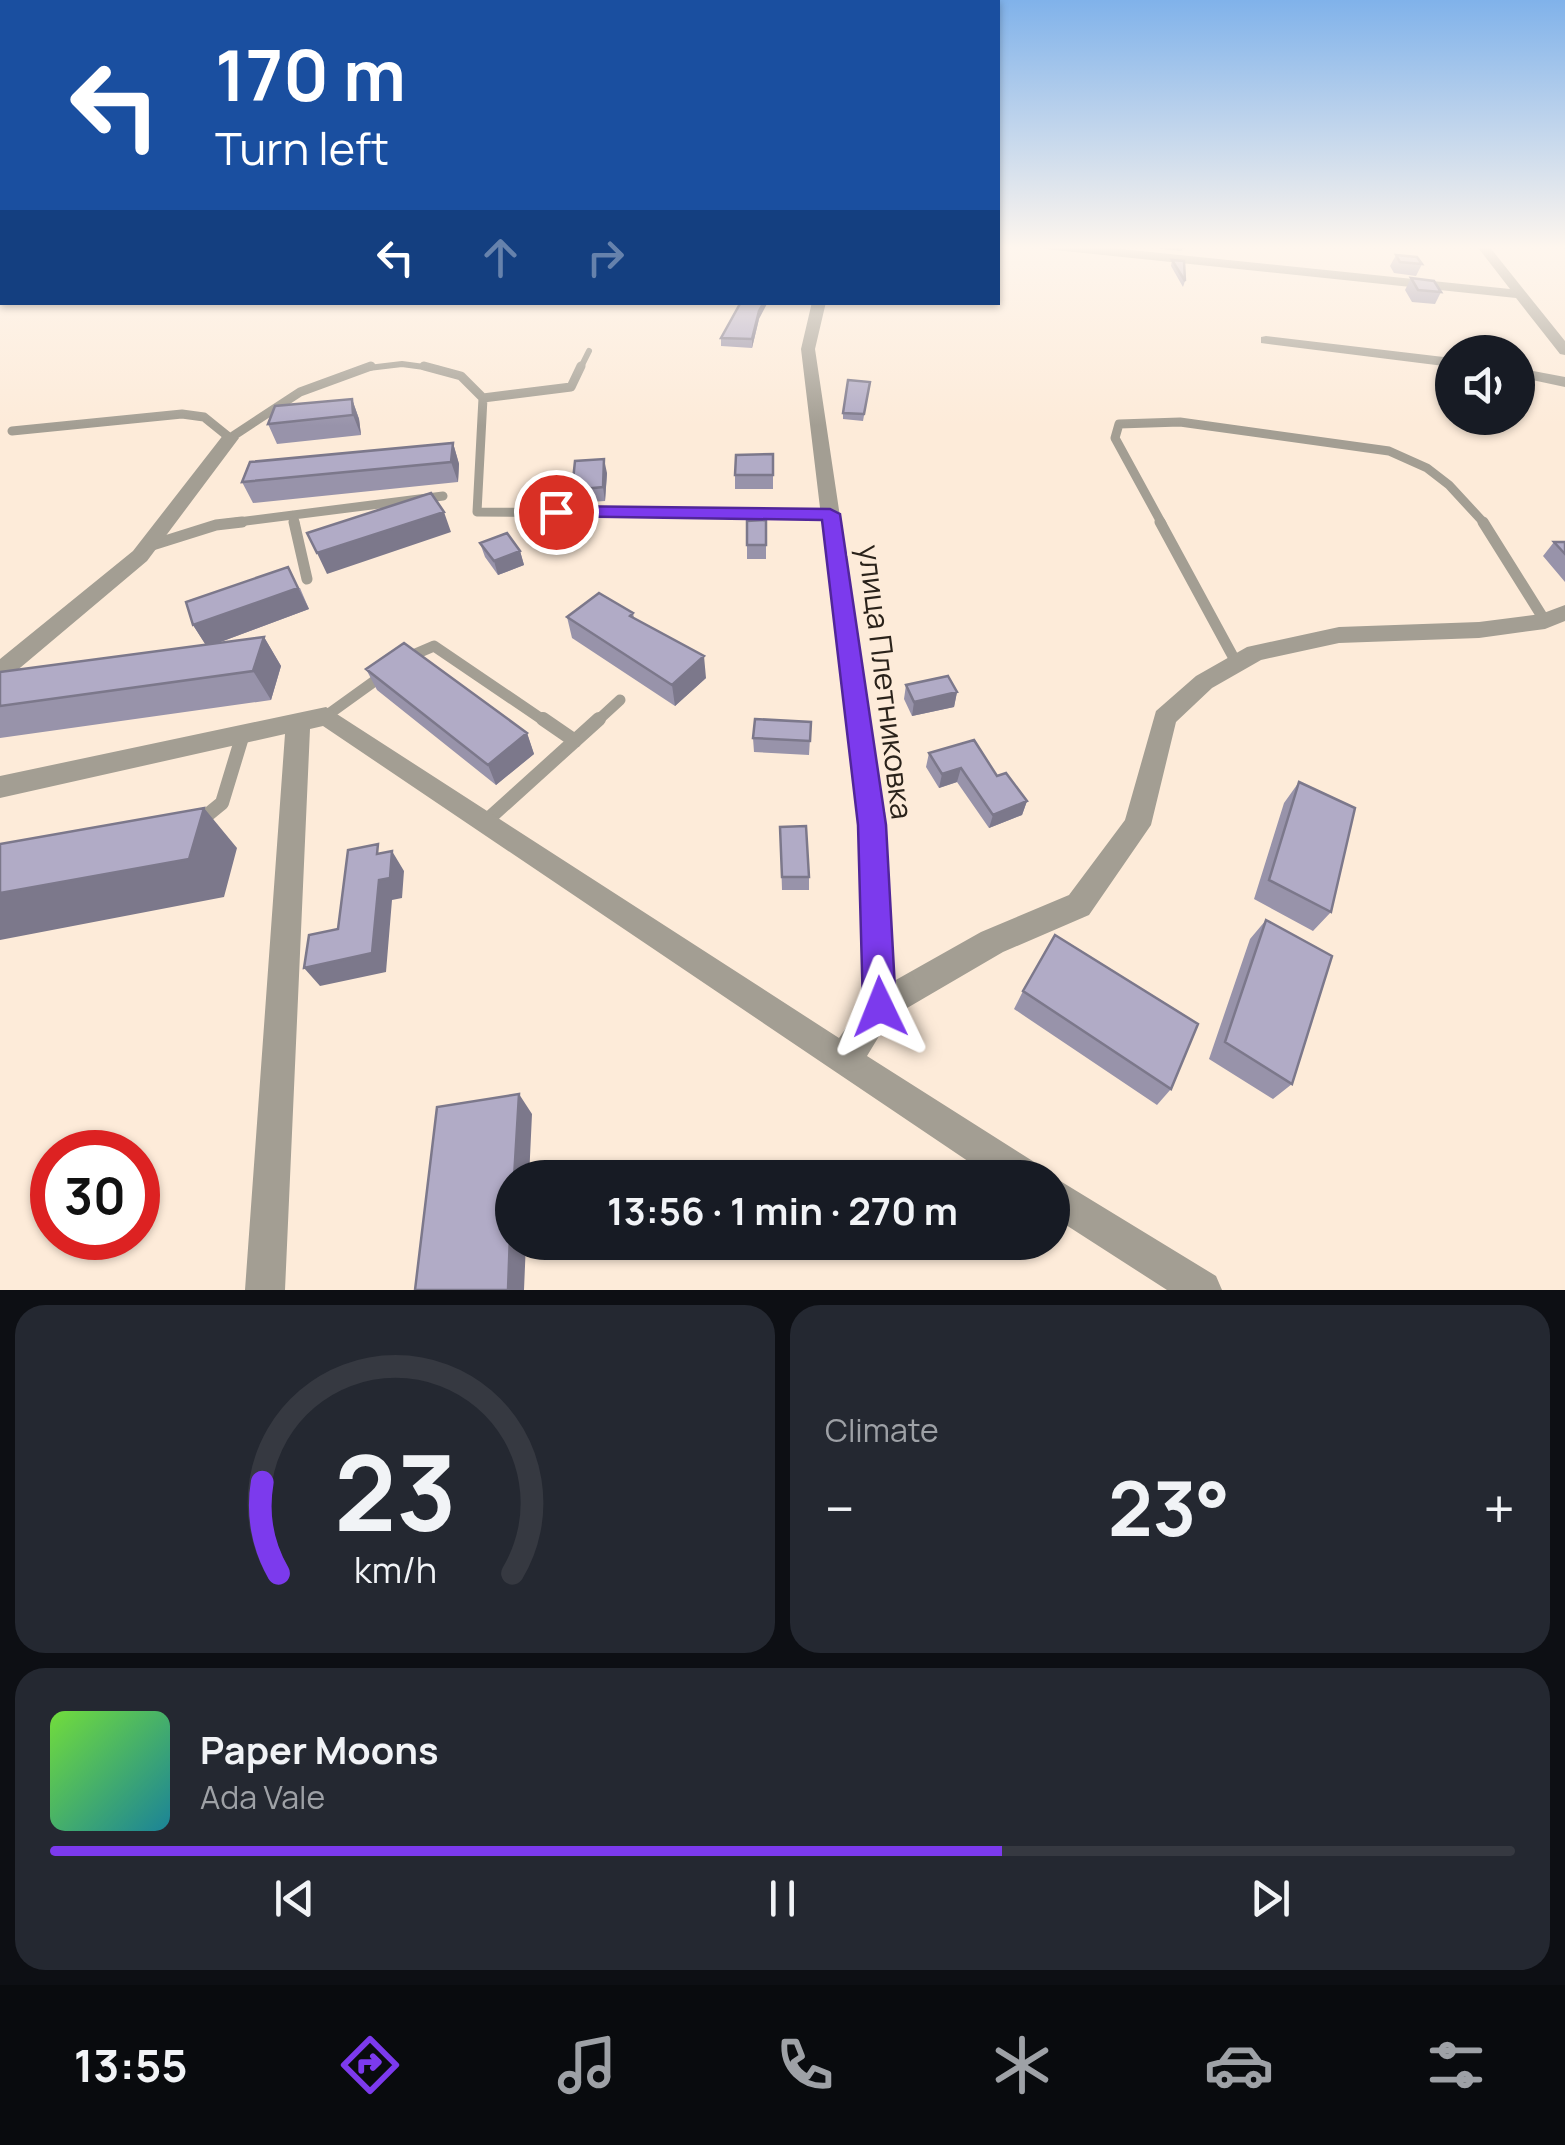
<!DOCTYPE html>
<meta charset="utf-8">
<style>
:root{--surface:#171b24;--page:#242831;--text:#f1f3f6;--muted:#9ea1a6;--line:#363941;--accent:#7c3aed}
body{margin:0;font-family:Manrope,sans-serif;background:var(--page);color:var(--text);height:100vh;display:flex;flex-direction:column;font-size:38px;white-space:nowrap}
*{box-sizing:border-box;margin:0}
p{font-size:32px;color:var(--muted)}
.icon{flex:none;width:55px;height:55px;fill:none;stroke:currentColor;stroke-width:2;stroke-linecap:round;stroke-linejoin:round}
.map{position:relative;height:1290px;overflow:hidden}
.sheet{display:flex;flex-direction:column;gap:15px;padding:15px;background:#0d0f14;flex:1}
.sheet>*{flex:none}
.banner{position:absolute;left:0px;top:0px;width:1000px;height:305px;box-shadow:0 2px 8px #0004;background:#1a4fa0;color:#fff;overflow:hidden}
.tools{position:absolute;left:1435px;top:335px;display:grid;gap:20px}
.tools a{display:grid;place-items:center;width:100px;height:100px;border-radius:50%;background:var(--surface);box-shadow:0 2px 8px #0004;font-size:50px}
.speed{position:absolute;left:30px;top:1130px;display:flex;gap:20px;font-size:50px;font-weight:700;text-align:center}
.speed>*{display:grid;place-content:center;width:130px;height:130px;border-radius:50%;background:var(--surface);box-shadow:0 2px 8px #0004;line-height:1}
.speed .limit{border:15px solid #d22;background:#fff;color:#111}
.pin{position:absolute;display:grid;place-items:center;width:85px;height:85px;color:#fff;margin:-42px;border:5px solid #fff;border-radius:50%;box-shadow:0 2px 10px #0007}
.me{position:absolute;width:110px;margin:-55px;rotate:358deg;stroke-linejoin:round;filter:drop-shadow(0 0 8px #0008)}
.turn{display:flex;align-items:center;gap:35px;height:210px;padding:0 50px;font-size:45px}
.turn .icon{width:130px;height:130px;stroke-width:2.5}
.turn b{display:block;font-size:70px;line-height:85px}
.lanes{display:flex;align-items:center;height:95px;padding:0 50px;background:#0003;justify-content:center;gap:50px;direction:ltr}
.lanes .off{opacity:.35}
.big{font-size:75px;font-weight:700;line-height:1.1}
.sheet .widget{flex:1;display:flex;flex-direction:column;justify-content:center;gap:15px;min-width:0;padding:0 35px;border-radius:30px;background:var(--page)}
.sheet .dial{align-items:center;gap:0}
.dial svg{height:260px;overflow:visible;fill:none;stroke:var(--line);stroke-width:7;stroke-linecap:round;text-anchor:middle}
.dial text{fill:var(--text);stroke:none}
.song{display:flex;align-items:center;gap:30px}
.cover{width:120px;height:120px;border-radius:15px;background:linear-gradient(135deg,hsl(100 70% 55%),hsl(190 70% 35%))}
.played{height:10px;border-radius:5px;background:linear-gradient(90deg,var(--accent) 65%,var(--line) 65%)}
.keys{display:flex;justify-content:space-around;direction:ltr}
.heat{display:flex;justify-content:space-between;align-items:center;font-size:55px;direction:ltr}
.sheet .tiles{flex:1;display:grid;gap:15px;grid-template-columns:1fr 1fr}
.widget:last-child{grid-column:span 2}
.trip{position:absolute;left:495px;top:1160px;width:575px;height:100px;border-radius:50px;background:var(--surface);box-shadow:0 2px 8px #0004;font-weight:700;line-height:100px;text-align:center}
.tabs{display:flex;height:160px;justify-content:space-around;align-items:center;background:#090b0e;color:var(--muted)}
.tabs .icon{width:70px;height:70px}
.tabs .current{color:var(--accent)}
.tabs b{font-size:45px;color:var(--text)}
.map>svg:first-child{display:block}
</style>
<div class="map">
<svg width="1565" height="1290" viewBox="0 0 1565 1290">
<rect width="100%" height="100%" fill="#fdebd9"/>
<g fill="none" stroke-linecap="round" stroke-linejoin="round">
<!-- lane-far3 -->
<path stroke="#a39e93" stroke-width="6" d="M360 369 402 364 439 369
M580 369 589 351"/>
<!-- lane-far2 -->
<path stroke="#a39e93" stroke-width="9" d="M424 366 461 376 483 398
M581 366 571 387 483 398 477 512 830 514
M12 431 182 414 204 417 230 438 300 392 371 366
M293 515 295 524
M222 524 443 496
M1162 524 1115 438 1119 424 1180 422 1389 451 1427 468 1449 485 1485 524"/>
<!-- lane-far1 -->
<path stroke="#a39e93" stroke-width="11" d="M294 522 307 579
M1160 522 1237 664
M1483 522 1545 621
M146 547 216 525 242 522
M406 658 434 646 546 722
M326 716 383 675
M596 722 620 700"/>
<!-- lane -->
<path stroke="#a39e93" stroke-width="14" d="M543 719 575 741
M200 821 222 803 243 734
M485 822 599 719"/>
<!-- street -->
<path fill="#a39e93" fill-rule="evenodd" d="M1040 245H1082L1510 289 1476 245H1488L1565 341V355L1560 354 1516 298 1046 249Z
M812 302H826L815 349 886 825 894 981 981 932 1069 895 1125 820 1156 711 1196 676 1247 647 1339 627 1479 622 1541 614 1565 605V621L1545 629 1479 638 1339 643 1261 660 1212 688 1176 722 1151 825 1089 915 1003 952 890 1018 867 1056 1039 1165 1044 1178H993L323 726 310 729 285 1290H245L285 734 0 798V776L326 707 839 1038 863 1003 858 825 801 349Z
M1266 336 1452 358V367L1261 343V337Z
M1518 368 1565 377V387L1518 377Z
M230 433 239 438 147 561 8 678 0 680V659L133 551 224 434Z
M1052 1176 1216 1276 1222 1290H1167L1052 1216V1178H1047Z"/>
</g>
<!-- wall -->
<path fill="#9893aa" d="M1159 245H1183L1182 251 1161 249Z
M1396 255 1422 264 1416 276 1394 273 1390 266Z
M1172 260 1185 281 1183 287 1171 266Z
M1411 278 1441 292 1435 304 1412 302 1405 290Z
M759 319 752 348 721 346V338Z
M869 388 863 421 843 419V413Z
M352 399 359 419 361 435 277 444 268 424Z
M453 443 459 464 458 482 253 503 242 482Z
M773 454V489H735V475Z
M607 473 605 501 575 503 572 490Z
M766 520V559H747V521Z
M1554 542H1565V582L1543 556Z
M480 543 520 551 524 565 498 575 485 557Z
M300 588 309 609 215 644 264 637 281 666 271 700 0 738V672L206 645 193 625Z
M633 613 634 618 706 678 675 706 572 638 567 617Z
M366 669 527 733 534 754 496 785 377 690Z
M906 685 957 692 954 707 912 716 904 699Z
M811 722 809 755 754 752 753 738Z
M929 753 997 776 1027 801 1022 815 989 828 957 782 939 788 926 767Z
M1299 782 1331 912 1313 931 1254 899 1284 803Z
M780 827 809 877V890H782Z
M1266 920 1292 1084 1273 1099 1209 1059 1250 939Z
M1023 991 1171 1089 1157 1105 1014 1009Z"/>
<!-- shaded-wall -->
<path fill="#7c788b" d="M764 302H768L759 319 752 348V339L759 311Z
M352 399 359 419 361 435 353 415Z
M453 443 459 464 458 482 451 462Z
M604 459 607 473 605 501 603 487Z
M444 512 451 532 327 574 317 553Z
M520 551 524 565 498 575 494 561Z
M288 567 309 609 207 647 193 625Z
M264 637 281 666 271 700 253 671Z
M704 656 706 678 675 706 672 685Z
M957 692 954 707 912 716 914 702Z
M527 733 534 754 496 785 488 765Z
M961 768 957 782 939 788 942 774Z
M1027 801 1022 815 989 828 993 815Z
M204 808 237 848 224 897 0 940V893Z
M392 851 404 871 402 898 392 900 386 972 320 986 304 968 379 880Z
M519 1094 532 1114 529 1178H514Z
M512 1206V1242H526L524 1290H508Z"/>
<!-- building -->
<path fill="#b1abc6" stroke="#7c788b" stroke-width="2.5" d="M1396 255 1417 257 1422 264 1400 262Z
M1172 260 1184 261 1185 281Z
M1411 278 1434 281 1441 292 1418 290Z
M741 302H764L759 311 752 339 721 338Z
M848 380 870 382 864 414 843 413Z
M352 399 353 415 268 424 275 406Z
M453 443 451 462 242 482 250 462Z
M773 454V475H735L736 455Z
M604 459 603 487 572 490 575 461Z
M431 493 444 512 317 553 307 533Z
M766 520V545H747V521Z
M507 533 520 551 494 561 480 543Z
M1554 542H1565V554Z
M288 567 298 588 193 625 186 602Z
M599 593 633 613 630 616 704 656 672 685 567 617Z
M264 637 253 671 0 706V672Z
M404 643 527 733 488 765 366 669Z
M948 676 957 692 914 702 906 685Z
M755 719 811 722 810 741 753 738Z
M974 740 997 776 1006 773 1027 801 993 815 961 768 942 774 929 753Z
M1299 782 1355 808 1331 912 1269 880Z
M204 808 189 859 0 893V844Z
M806 826 809 877H782L780 827Z
M378 844 377 854 392 851 390 878 379 880 372 953 304 968 309 935 338 929 348 850Z
M1266 920 1332 956 1292 1084 1225 1042Z
M1055 935 1198 1024 1171 1089 1023 991Z
M519 1094 514 1178H512L508 1290H415L437 1107Z"/>
<!-- sky -->
<linearGradient id="sky" x2="0" y2="1"><stop stop-color="#80b2ea"/><stop offset="0.58" stop-color="#fef6ee"/><stop offset="1" stop-color="#fef6ee" stop-opacity="0"/></linearGradient>
<rect width="1565" height="426" fill="url(#sky)"/>
<!-- route -->
<path fill="#7c3aed" stroke="#51269a" stroke-width="2.5" d="M556 506 830 509 840 514 886 825 896 1007 891 1018 880 1023 868 1018 863 1007 858 825 822 520 549 516 546 512Z"/>
<g text-anchor="middle" stroke-width="9" stroke-linejoin="round" paint-order="stroke">
<!-- street labels -->
<g font-size="30" fill="#2a221a" stroke="#fdebd9">
<text transform="translate(885 682) rotate(83)" y="10">улица Плетниковка</text>
</g>
</g>
</svg>
<div class="tools">
<a><svg class="icon" aria-label="sound" viewBox="0 0 24 24"><path d="M4 9h4l5-4v14l-5-4H4zM17 9q2 3 0 6"/></svg></a>
</div>
<div class="speed"><div class="limit">30</div></div>
<div class="pin" style="left:556px;top:512px;background:#d93025"><svg class="icon" aria-label="arrive" viewBox="0 0 24 24"><path d="M6 21V4h12l-3 4 3 4H6"/></svg></div>
<svg class="me" style="left:880px;top:1007px" viewBox="-20 -20 40 40"><path d="M0-17L14 15 0 8-14 15z" fill="#7c3aed" stroke="#fff" stroke-width="4"/></svg>
<div class="trip">13:56 · 1 min · 270 m</div>
<div class="banner">
<div class="turn"><svg class="icon" aria-label="left" viewBox="0 0 24 24"><path d="M17 20v-9H6M10 6l-5 5 5 5"/></svg><div><b>170 m</b>Turn left</div></div>
<div class="lanes"><svg class="icon" aria-label="left" viewBox="0 0 24 24"><path d="M17 20v-9H6M10 6l-5 5 5 5"/></svg><svg class="icon off" aria-label="ahead" viewBox="0 0 24 24"><path d="M12 20V5M6 11l6-6 6 6"/></svg><svg class="icon off" aria-label="right" viewBox="0 0 24 24"><path d="M7 20v-9h11M14 6l5 5-5 5"/></svg></div>
</div>
</div>
<section class="sheet">
<div class="tiles">
<div class="widget dial"><svg viewBox="0 0 100 80">
<path d="M14 69A42 42 0 1 1 86 69"/>
<path d="M14 69A42 42 0 0 1 9 41" stroke="#7c3aed"/>
<text x="50" y="56" font-size="32" font-weight="700">23</text>
<text x="50" y="72" font-size="11">km/h</text>
</svg></div>
<div class="widget"><p>Climate</p>
<div class="heat"><a>−</a><b class="big">23°</b><a>+</a></div>
</div>
<div class="widget">
<div class="song"><i class="cover"></i><div><b>Paper Moons</b><p>Ada Vale</p></div></div>
<div class="played"></div>
<div class="keys"><svg class="icon" aria-label="previous" viewBox="0 0 24 24"><path d="M18 5L8 12l10 7zM5 5v14"/></svg><svg class="icon" aria-label="pause" viewBox="0 0 24 24"><path d="M8 5v14M16 5v14"/></svg><svg class="icon" aria-label="next" viewBox="0 0 24 24"><path d="M6 5l10 7-10 7zM19 5v14"/></svg></div>
</div>
</div>
</section>
<nav class="tabs">
<b>13:55</b>
<svg class="icon current" aria-label="directions" viewBox="0 0 24 24"><path d="M12 3l9 9-9 9-9-9zM9 14v-3h6M13 9l2 2-2 2"/></svg>
<svg class="icon" aria-label="music" viewBox="0 0 24 24"><path d="M9 18V5l10-2v13"/><circle cx="6" cy="18" r="3"/><circle cx="16" cy="16" r="3"/></svg>
<svg class="icon" aria-label="phone" viewBox="0 0 24 24"><path d="M5 4h4l2 5-3 2q2 4 5 5l2-3 5 2v4C11 20 4 13 5 4z"/></svg>
<svg class="icon" aria-label="climate" viewBox="0 0 24 24"><path d="M12 3v18M4 7l16 10M4 17L20 7"/></svg>
<svg class="icon" aria-label="car" viewBox="0 0 24 24"><path d="M5 17H2v-5l4-1 3-4h7l3 4 3 1v5h-3M9 17h6M6 11h13"/><circle cx="7" cy="17" r="2"/><circle cx="17" cy="17" r="2"/></svg>
<svg class="icon" aria-label="filters" viewBox="0 0 24 24"><path d="M4 7h16M4 17h16"/><circle cx="9" cy="7" r="2"/><circle cx="15" cy="17" r="2"/></svg>
</nav>
